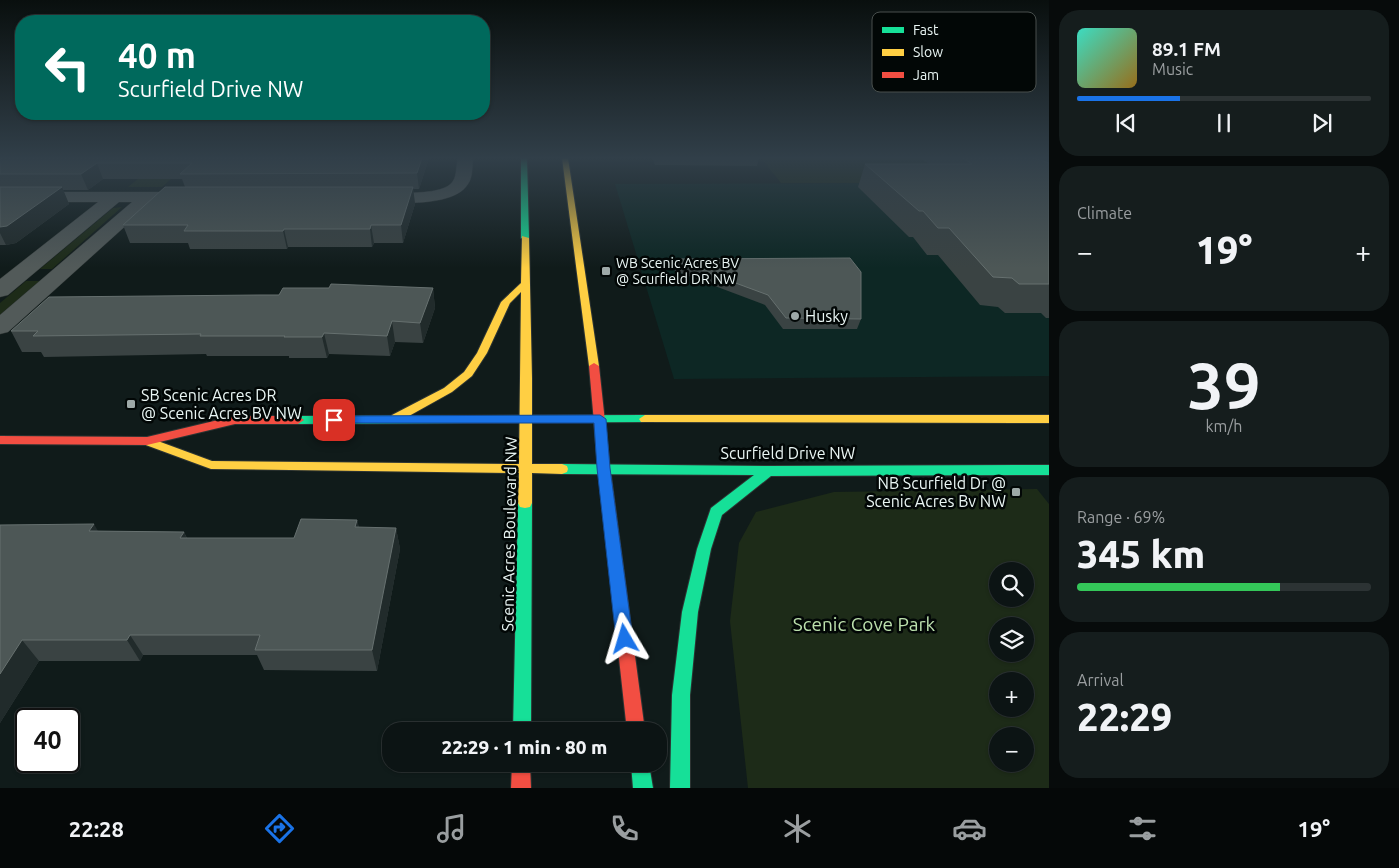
<!DOCTYPE html>
<meta charset="utf-8">
<style>
:root{--surface:#0c1414;--page:#151d1d;--text:#f1f3f6;--muted:#9a9ea0;--line:#2c3334;--accent:#1a73e8}
body{margin:0;font-family:Ubuntu,sans-serif;background:var(--page);color:var(--text);height:100vh;display:flex;flex-direction:column;font-size:19px;white-space:nowrap}
*{box-sizing:border-box;margin:0}
p{font-size:16px;color:var(--muted)}
.icon{flex:none;width:28px;height:28px;fill:none;stroke:currentColor;stroke-width:2;stroke-linecap:round;stroke-linejoin:round}
.map{position:relative;flex:1;overflow:hidden}
.side{display:flex;flex-direction:column;gap:10px;padding:10px;background:#070b0b;width:350px}
.side>*{flex:none}
.hud{position:absolute;left:15px;top:15px;width:475px;height:105px;border-radius:20px;box-shadow:0 1px 4px #0004,0 0 0 1px var(--line);background:#00695c;color:#fff;overflow:hidden}
.tools{position:absolute;left:989px;top:562px;display:grid;gap:10px}
.tools a{display:grid;place-items:center;width:45px;height:45px;border-radius:50%;background:var(--surface);box-shadow:0 1px 4px #0004,0 0 0 1px var(--line);font-size:25px}
.speed{position:absolute;left:15px;top:708px;display:flex;gap:10px;font-size:25px;font-weight:700;text-align:center}
.speed>*{display:grid;place-content:center;width:65px;height:65px;border-radius:50%;background:var(--surface);box-shadow:0 1px 4px #0004,0 0 0 1px var(--line);line-height:1}
.speed .limit{border:2px solid #111;border-radius:8px;background:#fff;color:#111}
.pin{position:absolute;display:grid;place-items:center;width:42px;height:42px;color:#fff;margin:-21px;border-radius:10px;box-shadow:0 2px 8px #0006}
.me{position:absolute;width:55px;margin:-28px;rotate:353deg;stroke-linejoin:round;filter:drop-shadow(0 0 4px #0008)}
.turn{display:flex;align-items:center;gap:18px;height:105px;padding:0 20px;font-size:22px}
.turn .icon{width:65px;height:65px;stroke-width:2.5}
.turn b{display:block;font-size:35px;line-height:42px}
.big{font-size:38px;font-weight:800;line-height:1.1}
.side .card{flex:1;display:flex;flex-direction:column;justify-content:center;gap:8px;min-width:0;padding:0 18px;border-radius:20px;background:var(--page)}
.side .dial{align-items:center;gap:0}
.dial b{font-size:65px;line-height:1}
.song{display:flex;align-items:center;gap:15px}
.cover{width:60px;height:60px;border-radius:8px;background:linear-gradient(135deg,hsl(170 70% 55%),hsl(40 70% 35%))}
.played{height:5px;border-radius:2px;background:linear-gradient(90deg,var(--accent) 35%,var(--line) 35%)}
.keys{display:flex;justify-content:space-around;direction:ltr}
.heat{display:flex;justify-content:space-between;align-items:center;font-size:28px;direction:ltr}
.charge{height:8px;border-radius:4px;background:linear-gradient(90deg,#34c759 69%,var(--line) 0)}
.trip{position:absolute;left:382px;top:722px;width:285px;height:50px;border-radius:20px;background:var(--surface);box-shadow:0 1px 4px #0004,0 0 0 1px var(--line);font-weight:800;line-height:50px;text-align:center}
.menu{display:flex;height:80px;justify-content:space-around;align-items:center;background:#050808;color:var(--muted)}
.menu .icon{width:35px;height:35px}
.menu .current{color:var(--accent)}
.menu b{font-size:22px;color:var(--text)}
main{display:flex;flex:1;min-height:0}
.map>svg:first-child{display:block}
</style>
<main>
<div class="map">
<svg width="1049" height="788" viewBox="0 0 1049 788">
<rect width="100%" height="100%" fill="#101b1a"/>
<!-- built -->
<path fill="#0d2724" d="M924 183 1049 257V376L674 379 615 184Z"/>
<!-- green -->
<path fill="#1d2b18" fill-rule="evenodd" d="M164 158H195L162 187H128Z
M761 158H982L924 183H781Z
M122 207 52 269H40L113 208Z
M26 281H40L0 315V303Z
M1037 489 1049 504V788H748L730 621 739 543 756 512 834 492ZM1025 571V599H998V571ZM1025 626V654H998V626ZM1025 681V709H998V681ZM1025 736V764H998V736Z"/>
<g fill="none" stroke-linecap="round" stroke-linejoin="round">
<!-- street casing -->
<g stroke="#2d3433" stroke-width="1">
<path id="street" d="M458 158H473C472 167 473 177 468 184 454 207 399 203 376 202L370 201 367 197 370 193 376 192C393 192 444 197 453 181 457 175 456 164 458 158Z
M0 192H191L197 193 200 197 197 201 191 202H152L8 332 0 334V315L132 202H119L8 295 0 297V279L98 202H0Z"/>
</g>
<!-- fast casing -->
<g stroke="#2d3433" stroke-width="2">
<path id="fast" d="M521 158H527L529 238 525 240 521 238Z
M645 415 651 419 649 422 298 424 292 420 298 416Z
M562 464 768 466 1049 465V475L771 476 722 515 711 549 698 612 690 695V788H670L672 695 682 612 697 549 711 508 754 475 562 474 557 472 556 469 557 466Z
M525 498 530 499 532 503 531 731H513L518 503 520 499Z
M631 764H649L653 788H633Z"/>
</g>
<!-- slow casing -->
<g stroke="#2d3433" stroke-width="2">
<path id="slow" d="M562 158H568L599 366 594 369 589 366Z
M522 236 529 238 532 378V464H562L567 466 568 469 567 472 562 474 532 473V503L530 507 525 508 520 507 518 503 519 473 211 469 143 444 141 441 143 438 147 437 212 461 519 464 521 292 510 303 487 353 472 376 452 392 400 421H392L390 418 392 415 444 388 464 372 477 353 501 302 521 283Z
M645 415H1049V423L641 422 639 419Z"/>
</g>
<!-- jam casing -->
<g stroke="#2d3433" stroke-width="2">
<path id="jam" d="M594 363 599 366 610 468 645 731H627L598 468 589 366Z
M235 416H298L304 420 298 424H235L147 445 0 444V436L147 437Z
M512 764H530L531 788H511Z"/>
</g>
<!-- street -->
<use href="#street" fill="#525a59" fill-rule="evenodd"/>
<!-- fast -->
<use href="#fast" fill="#16e098" fill-rule="evenodd"/>
<!-- slow -->
<use href="#slow" fill="#ffcf43" fill-rule="evenodd"/>
<!-- jam -->
<use href="#jam" fill="#f24e42" fill-rule="evenodd"/>
</g>
<!-- wall -->
<path fill="#3a4343" d="M0 158H429L419 189H413L415 204 403 243H374L372 247H288L287 249H190L188 243H130L123 225 185 187 182 179H103L88 190H63L69 204 16 243 6 245H0Z
M652 158H759L757 166 655 165Z
M920 158H1049V318H1046L1041 313H1005L998 307 980 305 938 255H927L913 237H909L858 187 865 164H929Z
M676 259 861 319 857 329H783L765 305 675 271Z
M329 288H433L435 308 423 343 395 342 390 356 329 354 327 358H289V356H207L206 354 44 357 41 352H22L11 331 259 295H279Z
M357 520 359 528H396L400 549 377 671 264 670 257 655H143L140 661H39L0 723V525L98 531 184 532 187 538H294Z"/>
<!-- shaded-wall -->
<path fill="#212b2b" d="M422 158H429L419 189 417 173Z
M97 163 103 179 88 190 81 174Z
M62 187 69 204 16 243 6 245 0 233V227Z
M413 187 415 204 403 243 401 225Z
M371 225 374 243 372 247 370 229Z
M284 229 288 247 287 249 283 231Z
M433 288 435 308 423 343 420 323Z
M392 321 395 342 390 356 387 336Z
M324 333 329 354 327 358 322 337Z
M357 520 362 540 355 527Z
M94 524 106 545 89 531Z
M396 528 400 549 377 671 372 650Z
M184 532 193 553 180 538Z
M130 635 143 655 140 661 127 640Z
M22 640 39 661 0 723V674Z"/>
<!-- building -->
<path fill="#4d5756" stroke="#66706f" d="M0 158H422L417 173 180 174 192 163H97L81 174H0Z
M963 158H1034L1049 163V284H1019L1012 278 993 277 949 228H938L923 211H919L865 164H972Z
M0 187H62L7 226 0 227Z
M165 187H413L401 225H371L370 229H284L283 231H184L188 225H123Z
M850 258 861 272V319L786 318 768 295 676 261V259Z
M331 284 433 288 420 323 392 321 387 336 324 333 322 337H284L285 336H200L201 334 33 336 38 331H11L49 297 259 295H279L283 288H329Z
M301 519 357 520 355 527 396 528 372 650H255L260 635H130L127 640H22L0 674V525L94 524 89 531 184 532 180 538H294Z"/>
<!-- sky -->
<linearGradient id="sky" x2="0" y2="1"><stop stop-color="#090f0e"/><stop offset="0.59" stop-color="#313f49"/><stop offset="1" stop-color="#313f49" stop-opacity="0"/></linearGradient>
<rect width="1049" height="268" fill="url(#sky)"/>
<!-- route -->
<path fill="#1a73e8" stroke="#114b97" d="M600 415 606 419 610 468 633 639 631 644 625 646 619 644 616 639 597 468 594 423H334L328 420 334 416Z"/>
<!-- markers -->
<g fill="#9ea9a8" stroke="#020706" stroke-width="2">
<rect x="601" y="266" width="10" height="10" rx="2.5"/>
<circle cx="795" cy="316" r="5"/>
<rect x="126" y="399" width="10" height="10" rx="2.5"/>
<rect x="1011" y="487" width="10" height="10" rx="2.5"/>
</g>
<g text-anchor="middle" stroke-width="5" stroke-linejoin="round" paint-order="stroke">
<!-- far-poi labels -->
<g font-size="14" fill="#eaf6f4" stroke="#020706" text-anchor="start">
<text x="616" y="268">WB Scenic Acres BV<tspan x="616" dy="16">@ Scurfield DR NW</tspan></text>
</g>
<!-- poi labels -->
<g font-size="16" fill="#eaf6f4" stroke="#020706" text-anchor="start">
<text x="805" y="322">Husky</text>
<text x="141" y="401">SB Scenic Acres DR<tspan x="141" dy="18">@ Scenic Acres BV NW</tspan></text>
<text x="1006" y="489" text-anchor="end">NB Scurfield Dr @<tspan x="1006" dy="18">Scenic Acres Bv NW</tspan></text>
</g>
<!-- street labels -->
<g font-size="16" fill="#eaf6f4" stroke="#020706">
<text x="788" y="459">Scurfield Drive NW</text>
<text transform="translate(509 534) rotate(-89)" y="6">Scenic Acres Boulevard NW</text>
</g>
<!-- near-park labels -->
<g font-size="19" fill="#bce0ad" stroke="#020706">
<text x="864" y="631">Scenic Cove Park</text>
</g>
</g>
<!-- legend -->
<rect x="872" y="12" width="164" height="80" rx="8" fill="#020706" stroke="#484f4d" stroke-width="1"/>
<rect x="882" y="27" width="22" height="6" fill="#16e098"/>
<rect x="882" y="49" width="22" height="7" fill="#ffcf43"/>
<rect x="882" y="72" width="22" height="6" fill="#f24e42"/>
<g font-size="14" fill="#eaf6f4">
<text x="913" y="35">Fast</text>
<text x="913" y="57">Slow</text>
<text x="913" y="80">Jam</text>
</g>
</svg>
<div class="tools">
<a><svg class="icon" aria-label="search" viewBox="0 0 24 24"><circle cx="10" cy="10" r="6"/><path d="M15 15l6 6"/></svg></a>
<a><svg class="icon" aria-label="layers" viewBox="0 0 24 24"><path d="M12 4l9 5-9 5-9-5zM3 14l9 5 9-5"/></svg></a>
<a>+</a>
<a>−</a>
</div>
<div class="speed"><div class="limit">40</div></div>
<div class="pin" style="left:334px;top:420px;background:#d93025"><svg class="icon" aria-label="arrive" viewBox="0 0 24 24"><path d="M6 21V4h12l-3 4 3 4H6"/></svg></div>
<svg class="me" style="left:625px;top:639px" viewBox="-20 -20 40 40"><path d="M0-17L14 15 0 8-14 15z" fill="#1a73e8" stroke="#fff" stroke-width="4"/></svg>
<div class="trip">22:29 · 1 min · 80 m</div>
<div class="hud">
<div class="turn"><svg class="icon" aria-label="left" viewBox="0 0 24 24"><path d="M17 20v-9H6M10 6l-5 5 5 5"/></svg><div><b>40 m</b>Scurfield Drive NW</div></div>
</div>
</div>
<section class="side">
<div class="card">
<div class="song"><i class="cover"></i><div><b>89.1 FM</b><p>Music</p></div></div>
<div class="played"></div>
<div class="keys"><svg class="icon" aria-label="previous" viewBox="0 0 24 24"><path d="M18 5L8 12l10 7zM5 5v14"/></svg><svg class="icon" aria-label="pause" viewBox="0 0 24 24"><path d="M8 5v14M16 5v14"/></svg><svg class="icon" aria-label="next" viewBox="0 0 24 24"><path d="M6 5l10 7-10 7zM19 5v14"/></svg></div>
</div>
<div class="card"><p>Climate</p>
<div class="heat"><a>−</a><b class="big">19°</b><a>+</a></div>
</div>
<div class="card dial"><b>39</b><p>km/h</p></div>
<div class="card"><p>Range · 69%</p><b class="big">345 km</b><div class="charge"></div></div>
<div class="card"><p>Arrival</p><b class="big">22:29</b></div>
</section>
</main>
<nav class="menu">
<b>22:28</b>
<svg class="icon current" aria-label="directions" viewBox="0 0 24 24"><path d="M12 3l9 9-9 9-9-9zM9 14v-3h6M13 9l2 2-2 2"/></svg>
<svg class="icon" aria-label="music" viewBox="0 0 24 24"><path d="M9 18V5l10-2v13"/><circle cx="6" cy="18" r="3"/><circle cx="16" cy="16" r="3"/></svg>
<svg class="icon" aria-label="phone" viewBox="0 0 24 24"><path d="M5 4h4l2 5-3 2q2 4 5 5l2-3 5 2v4C11 20 4 13 5 4z"/></svg>
<svg class="icon" aria-label="climate" viewBox="0 0 24 24"><path d="M12 3v18M4 7l16 10M4 17L20 7"/></svg>
<svg class="icon" aria-label="car" viewBox="0 0 24 24"><path d="M5 17H2v-5l4-1 3-4h7l3 4 3 1v5h-3M9 17h6M6 11h13"/><circle cx="7" cy="17" r="2"/><circle cx="17" cy="17" r="2"/></svg>
<svg class="icon" aria-label="filters" viewBox="0 0 24 24"><path d="M4 7h16M4 17h16"/><circle cx="9" cy="7" r="2"/><circle cx="15" cy="17" r="2"/></svg>
<b>19°</b>
</nav>
